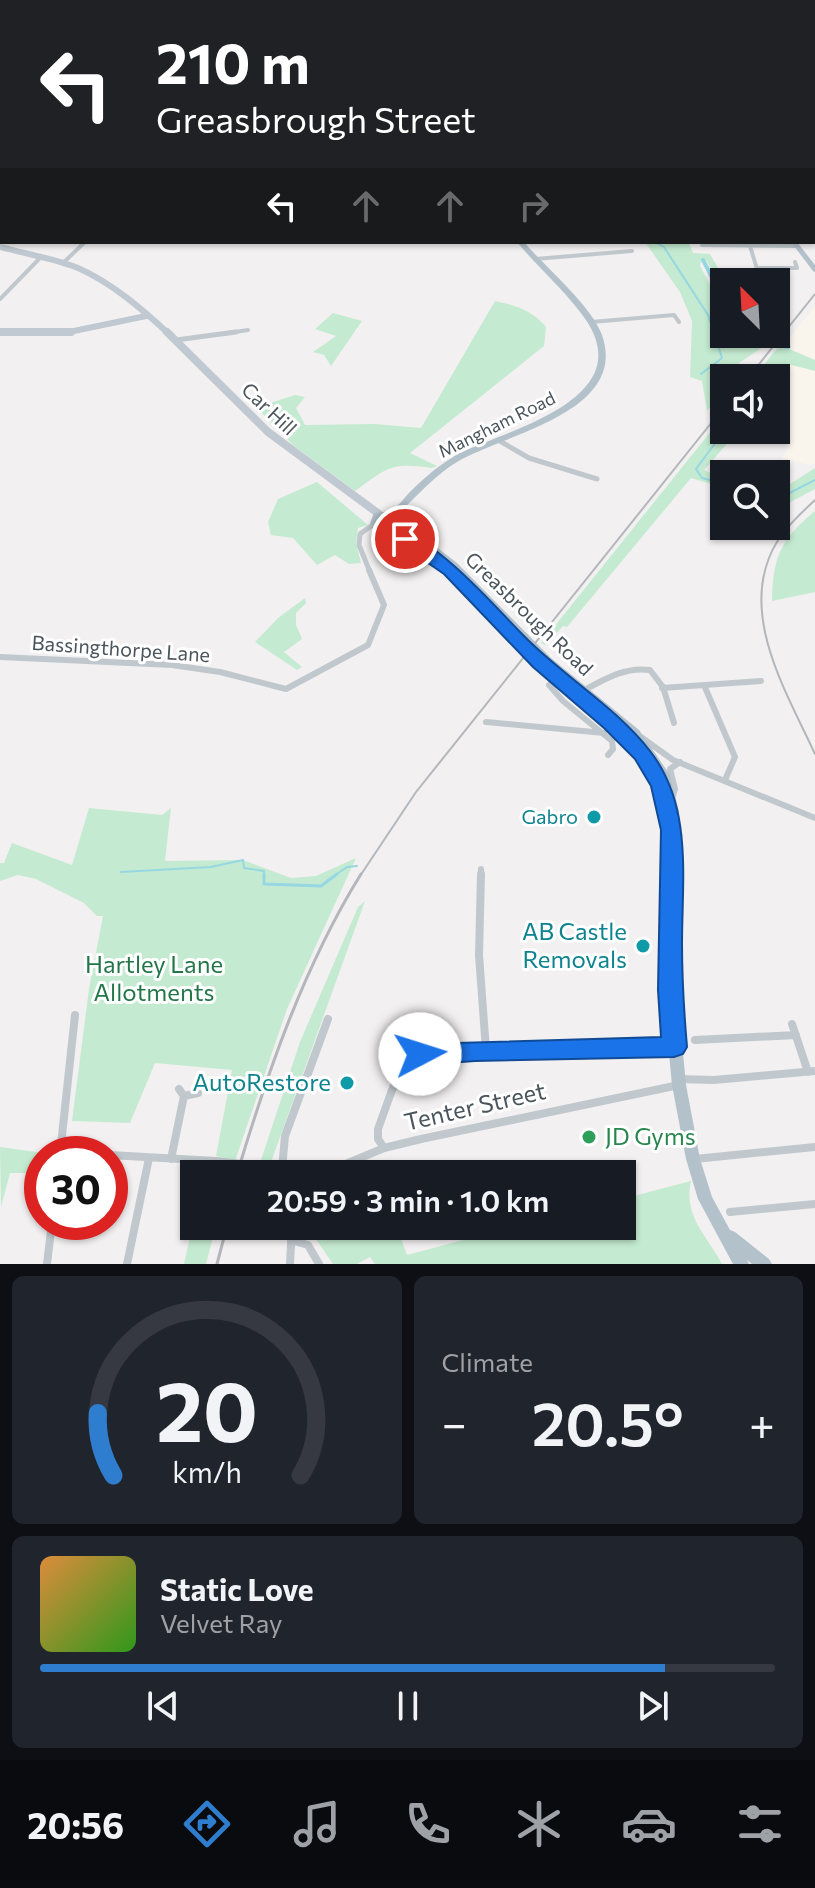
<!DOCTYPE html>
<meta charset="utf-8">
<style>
:root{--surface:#171b24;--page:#20242c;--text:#f1f3f6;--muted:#9ea1a6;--line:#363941;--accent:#2e7dcf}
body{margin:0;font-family:Commissioner,sans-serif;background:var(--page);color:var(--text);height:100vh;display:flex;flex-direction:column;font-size:30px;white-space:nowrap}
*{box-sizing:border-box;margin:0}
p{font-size:26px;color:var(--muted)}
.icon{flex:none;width:44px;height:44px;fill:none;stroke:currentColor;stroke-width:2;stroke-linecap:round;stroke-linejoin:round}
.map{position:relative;height:1264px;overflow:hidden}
.sheet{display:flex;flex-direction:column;gap:12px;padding:12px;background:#0d0f14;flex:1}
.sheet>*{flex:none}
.top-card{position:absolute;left:0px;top:0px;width:816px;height:244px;box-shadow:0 2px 6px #0004;background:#202124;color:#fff;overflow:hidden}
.needle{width:52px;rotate:336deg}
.tools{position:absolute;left:710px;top:268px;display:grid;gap:16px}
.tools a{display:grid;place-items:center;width:80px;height:80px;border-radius:0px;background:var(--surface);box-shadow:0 2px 6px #0004;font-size:40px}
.speed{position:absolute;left:24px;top:1136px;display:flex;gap:16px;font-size:40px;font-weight:700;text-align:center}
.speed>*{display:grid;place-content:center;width:104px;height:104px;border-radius:50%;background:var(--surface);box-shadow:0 2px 6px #0004;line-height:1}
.speed .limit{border:12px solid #d22;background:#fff;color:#111}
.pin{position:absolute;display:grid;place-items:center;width:68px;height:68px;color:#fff;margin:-34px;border:4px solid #fff;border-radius:50%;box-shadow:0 2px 8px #0007}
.me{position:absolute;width:88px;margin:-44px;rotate:85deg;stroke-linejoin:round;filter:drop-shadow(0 0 6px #0008)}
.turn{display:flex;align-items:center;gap:28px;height:168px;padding:0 24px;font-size:36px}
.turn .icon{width:104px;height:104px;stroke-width:2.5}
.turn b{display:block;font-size:56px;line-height:68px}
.lanes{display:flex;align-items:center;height:76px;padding:0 24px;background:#0003;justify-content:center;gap:40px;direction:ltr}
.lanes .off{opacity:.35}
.big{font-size:60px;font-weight:600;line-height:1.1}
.sheet .tile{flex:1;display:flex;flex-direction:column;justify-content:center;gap:12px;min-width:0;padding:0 28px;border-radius:12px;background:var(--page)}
.sheet .dial{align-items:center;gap:0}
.dial svg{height:208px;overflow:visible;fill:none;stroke:var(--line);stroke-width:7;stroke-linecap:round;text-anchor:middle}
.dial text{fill:var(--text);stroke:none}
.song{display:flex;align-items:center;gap:24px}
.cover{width:96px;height:96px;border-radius:12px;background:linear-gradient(135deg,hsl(30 70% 55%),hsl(110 70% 35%))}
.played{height:8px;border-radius:4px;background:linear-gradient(90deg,var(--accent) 85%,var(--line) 85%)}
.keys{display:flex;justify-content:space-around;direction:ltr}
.heat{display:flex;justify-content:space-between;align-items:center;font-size:44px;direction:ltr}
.sheet .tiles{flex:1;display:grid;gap:12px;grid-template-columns:1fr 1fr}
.tile:last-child{grid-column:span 2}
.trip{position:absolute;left:180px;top:1160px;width:456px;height:80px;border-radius:0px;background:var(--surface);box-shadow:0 2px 6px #0004;font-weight:600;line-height:80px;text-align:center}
.dock{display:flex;height:128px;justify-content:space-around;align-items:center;background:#090b0e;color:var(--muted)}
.dock .icon{width:56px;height:56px}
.dock .current{color:var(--accent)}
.dock b{font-size:36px;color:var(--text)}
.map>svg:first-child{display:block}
</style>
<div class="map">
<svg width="815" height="1264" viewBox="0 0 815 1264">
<rect width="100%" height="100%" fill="#f2f0f0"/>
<!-- commercial -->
<path fill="#faf5ec" d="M815 306V463L809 465 782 458 792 442 747 430H776V378H758Z"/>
<!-- green -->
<path fill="#c4ebd1" d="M645 242H683L689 243 693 253 710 254 726 282 724 290 706 260H701L700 266 724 311V334H758L772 341 739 363 732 378H724V390L707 411 702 381 690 377 692 321 680 292Z
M495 301C515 305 533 311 546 327L544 346 410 453 437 466 432 468C391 462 388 467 355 491L293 445 244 395 270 403 295 395 305 397 296 408 305 425 375 424 421 428Z
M333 313 362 321 331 366 324 355 313 352 336 336 315 329Z
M780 345 815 360V371L788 364 776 379 753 378Z
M724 415V430H739L704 470 724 479V488L691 478 567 627 563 626 546 645 541 643Z
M815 468V489L781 507 776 505V493Z
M317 482 368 525 358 528 356 543 361 563 349 564 335 555 317 565 293 538 271 535 268 522 278 499Z
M815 511V592L772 601C773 557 780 540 815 511Z
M305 598 306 603 296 613V625L302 639 284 652 302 667 297 670 255 642 278 618Z
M89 808 162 815 171 808 165 861 243 860 291 878 316 876 356 858 287 1009 235 1161 216 1156 232 1070 155 1063 130 1123 72 1121 89 989 103 916H97L84 903 36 879 18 875 0 881V863H4L12 843 72 865Z
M365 901 270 1165 260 1163 300 1042 358 907Z
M0 1147 51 1154H42V1173H10L1 1207Z
M691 1181C683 1216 707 1236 722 1264H375L370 1257 357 1264H333L307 1226H396L407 1255 516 1226H622V1199Z
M194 1220V1226H216L206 1264H184Z"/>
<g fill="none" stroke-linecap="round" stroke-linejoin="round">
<!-- stream-far1 -->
<path stroke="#96d7e2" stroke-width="2" d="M655 242 664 247 708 315 722 358 701 374
M724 484 702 478 696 469 725 430
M776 500 815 480
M121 872 211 867 243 860 244 868 264 871V876
M334 876 347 867 357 866"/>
<!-- stream -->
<path stroke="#96d7e2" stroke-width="3" d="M264 874V884L321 886 337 874"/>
<!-- canal-far1 -->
<path stroke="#96d7e2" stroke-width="4" d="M703 260 724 300"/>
<!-- canal -->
<path stroke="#96d7e2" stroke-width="5" d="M762 334 788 347"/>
<!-- street-far4 -->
<path stroke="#c0c8cd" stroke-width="3" d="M620 2 633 0"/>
<!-- street-far3 -->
<path stroke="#c0c8cd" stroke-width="4" d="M702 245 796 246
M750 246 761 282
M535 259 632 251
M63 263 85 242
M757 268H797L795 262
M761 280H784L782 274
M0 299 41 257
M591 322 674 315 679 322
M222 334 248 330"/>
<!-- street-far2 -->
<path stroke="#c0c8cd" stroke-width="5" d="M176 340 236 332
M498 440 529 458 597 479
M370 572 359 545 360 534 375 523"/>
<!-- street-far1 -->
<path stroke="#c0c8cd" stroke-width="6" d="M0 657 172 665 220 672 286 689 368 645 384 605 369 570
M549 685 563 701 612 741
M704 685 735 757 725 780
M662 688 761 681
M577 694C600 682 623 666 650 670L663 687 674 723
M486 722 604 733
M641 737 673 760 815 818
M608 755 613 749 612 741
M672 799 675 789 670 769 680 762
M481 876V869"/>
<!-- street -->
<path stroke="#c0c8cd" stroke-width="8" d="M481 874 479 955 486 1050
M792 1024 808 1072
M695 1040 796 1035
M678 1079 714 1080 815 1071
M179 1089 184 1096 198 1093
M384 1148 378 1139V1129L392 1090 405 1063 420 1054 475 1050 674 1047
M60 1150 95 1154
M60 1154 75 1015
M110 1155 216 1161 282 1169 341 1166 384 1148 421 1139 679 1085
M171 1159 184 1096
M695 1159 815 1147
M282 1169 285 1136 328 1019
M730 1212 815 1204
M291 1240 308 1245 319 1264
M47 1264 52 1222
M127 1264 149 1158
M290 1264 292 1226"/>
<!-- secondary-far1 -->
<path stroke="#c0c9d1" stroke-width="6" d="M0 247C26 254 53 258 78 268 112 283 142 309 169 334
M0 332H69L146 316"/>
<!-- secondary -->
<path stroke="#c0c9d1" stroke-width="8" d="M0 332H71
M167 332 268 432 379 514"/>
<!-- primary -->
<path fill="#b3c1cb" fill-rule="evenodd" d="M479 0H484L486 2H481Z
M815 127V131L814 132V128Z
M517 242H524C545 267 591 305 602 335 629 413 503 434 457 462 435 475 417 496 398 514L403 518 402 520 457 563 551 658 639 730 670 775 679 812 677 990 686 1085 700 1159 712 1197 730 1230 735 1232 769 1259 772 1264H752L747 1260 749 1264H733L698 1199 686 1159 672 1085 663 990 667 812 661 784H655L638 758 597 716 598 713H604L555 672 550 675 546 674 488 614 486 612 488 610 492 609 459 575 454 578 451 577 386 529H381L370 523 374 513C379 512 388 512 392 510 398 507 404 498 409 493 425 477 442 462 462 452 512 429 638 398 586 320 566 291 539 269 517 242ZM388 516 393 519 392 522 385 524 380 522 381 517ZM398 526 451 567 454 571 395 527ZM613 720 631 736 636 743Z
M791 242H797L815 265V272L813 271Z"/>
<!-- rail-far1 -->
<path stroke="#b3b6ba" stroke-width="2" d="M748 378 815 294
M815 500C797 517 778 534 769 558 743 623 789 697 815 754
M360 876 416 792 724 407"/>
<!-- rail -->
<path stroke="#b3b6ba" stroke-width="3" d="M237 1174C268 1071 304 966 361 874
M217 1264 227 1226"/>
</g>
<!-- route -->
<path fill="#1a73e8" stroke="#114b97" stroke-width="2" d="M405 534C440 543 498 610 524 636 563 676 616 707 650 751 693 806 682 878 682 944 682 979 684 1012 687 1047L683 1054 674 1057 475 1061 420 1065 411 1062 407 1054 411 1047 420 1044 661 1037 658 990 661 830 651 786 635 759 604 728 533 667 444 574 399 543 397 539 399 536Z"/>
<!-- markers -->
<g fill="#0f9aa8" stroke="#fff" stroke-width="3">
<circle cx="594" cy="817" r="8"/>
<circle cx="643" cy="946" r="8"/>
<circle cx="347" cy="1083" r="8"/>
</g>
<circle fill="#2e9e5b" stroke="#fff" stroke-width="3" cx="589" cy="1137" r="8"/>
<g text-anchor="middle" stroke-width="6" stroke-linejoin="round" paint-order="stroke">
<!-- far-street labels -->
<g font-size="18" fill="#4a545b" stroke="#fff">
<text transform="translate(497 425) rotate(-26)" y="6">Mangham Road</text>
</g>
<!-- street labels -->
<g font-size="20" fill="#4a545b" stroke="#fff">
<text transform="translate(269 409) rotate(43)" y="7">Car Hill</text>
<text transform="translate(529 614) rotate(44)" y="7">Greasbrough Road</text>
<text transform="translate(121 649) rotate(4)" y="7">Bassingthorpe Lane</text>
</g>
<!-- culture labels -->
<g font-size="20" fill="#0d838f" stroke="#fff" text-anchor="end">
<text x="578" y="824">Gabro</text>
</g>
<!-- near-culture labels -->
<g font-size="24" fill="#0d838f" stroke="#fff" text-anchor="end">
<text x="627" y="940">AB Castle<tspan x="627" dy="28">Removals</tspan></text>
<text x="331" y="1091">AutoRestore</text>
</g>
<!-- near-park labels -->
<g font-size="24" fill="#227647" stroke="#fff">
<text x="154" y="973">Hartley Lane<tspan x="154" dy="28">Allotments</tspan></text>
</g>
<!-- near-street labels -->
<g font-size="24" fill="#4a545b" stroke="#fff">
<text transform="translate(475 1107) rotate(-13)" y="8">Tenter Street</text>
</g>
<!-- near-leisure labels -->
<g font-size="24" fill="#27864d" stroke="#fff" text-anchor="start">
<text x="605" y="1145">JD Gyms</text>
</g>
</g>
</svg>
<div class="tools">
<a><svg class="needle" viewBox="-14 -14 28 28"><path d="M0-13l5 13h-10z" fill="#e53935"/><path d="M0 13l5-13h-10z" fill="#9ea1a6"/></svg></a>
<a><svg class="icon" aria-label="sound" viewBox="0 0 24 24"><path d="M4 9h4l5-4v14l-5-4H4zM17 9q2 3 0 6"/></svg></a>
<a><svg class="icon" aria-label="search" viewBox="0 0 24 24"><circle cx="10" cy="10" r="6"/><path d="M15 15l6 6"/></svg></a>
</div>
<div class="speed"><div class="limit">30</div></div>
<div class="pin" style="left:405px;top:539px;background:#d93025"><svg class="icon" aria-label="arrive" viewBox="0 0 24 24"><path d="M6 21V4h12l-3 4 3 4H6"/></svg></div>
<svg class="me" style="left:420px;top:1054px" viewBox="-20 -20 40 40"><circle r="19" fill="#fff"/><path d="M0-13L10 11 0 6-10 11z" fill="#1a73e8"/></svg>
<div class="trip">20:59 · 3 min · 1.0 km</div>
<div class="top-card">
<div class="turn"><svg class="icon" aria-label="left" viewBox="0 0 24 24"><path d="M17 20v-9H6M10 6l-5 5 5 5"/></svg><div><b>210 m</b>Greasbrough Street</div></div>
<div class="lanes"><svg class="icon" aria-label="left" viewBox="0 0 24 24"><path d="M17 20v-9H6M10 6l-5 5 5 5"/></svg><svg class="icon off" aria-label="ahead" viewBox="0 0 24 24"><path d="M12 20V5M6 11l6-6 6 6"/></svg><svg class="icon off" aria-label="ahead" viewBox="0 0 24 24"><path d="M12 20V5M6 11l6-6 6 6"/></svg><svg class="icon off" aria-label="right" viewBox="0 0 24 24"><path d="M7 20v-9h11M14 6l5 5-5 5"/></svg></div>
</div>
</div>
<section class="sheet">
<div class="tiles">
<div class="tile dial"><svg viewBox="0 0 100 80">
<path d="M14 69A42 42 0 1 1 86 69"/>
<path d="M14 69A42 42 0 0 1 8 45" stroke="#2e7dcf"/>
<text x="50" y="56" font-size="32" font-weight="700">20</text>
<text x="50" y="72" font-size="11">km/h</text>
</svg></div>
<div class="tile"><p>Climate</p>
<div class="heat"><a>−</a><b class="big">20.5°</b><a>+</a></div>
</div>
<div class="tile">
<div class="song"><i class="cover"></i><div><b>Static Love</b><p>Velvet Ray</p></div></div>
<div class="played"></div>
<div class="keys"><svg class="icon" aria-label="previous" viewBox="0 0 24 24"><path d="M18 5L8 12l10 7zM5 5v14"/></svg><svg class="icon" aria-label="pause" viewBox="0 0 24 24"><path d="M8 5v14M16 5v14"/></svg><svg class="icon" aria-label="next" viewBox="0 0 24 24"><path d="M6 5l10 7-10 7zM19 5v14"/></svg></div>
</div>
</div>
</section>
<nav class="dock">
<b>20:56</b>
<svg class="icon current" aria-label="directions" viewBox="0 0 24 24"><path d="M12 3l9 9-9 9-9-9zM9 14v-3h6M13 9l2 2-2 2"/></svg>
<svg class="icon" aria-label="music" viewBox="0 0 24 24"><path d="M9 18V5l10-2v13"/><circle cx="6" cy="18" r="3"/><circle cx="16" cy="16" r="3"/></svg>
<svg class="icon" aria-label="phone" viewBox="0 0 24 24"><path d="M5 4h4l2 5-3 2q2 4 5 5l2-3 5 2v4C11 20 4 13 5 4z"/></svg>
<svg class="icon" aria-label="climate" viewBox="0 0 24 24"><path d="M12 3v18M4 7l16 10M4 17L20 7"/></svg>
<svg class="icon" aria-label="car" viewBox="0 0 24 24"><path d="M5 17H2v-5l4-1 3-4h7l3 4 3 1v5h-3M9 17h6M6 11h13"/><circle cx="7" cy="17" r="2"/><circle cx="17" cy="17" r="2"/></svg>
<svg class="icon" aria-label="filters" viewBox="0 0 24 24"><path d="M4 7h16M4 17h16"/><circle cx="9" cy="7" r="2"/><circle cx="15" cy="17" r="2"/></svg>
</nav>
